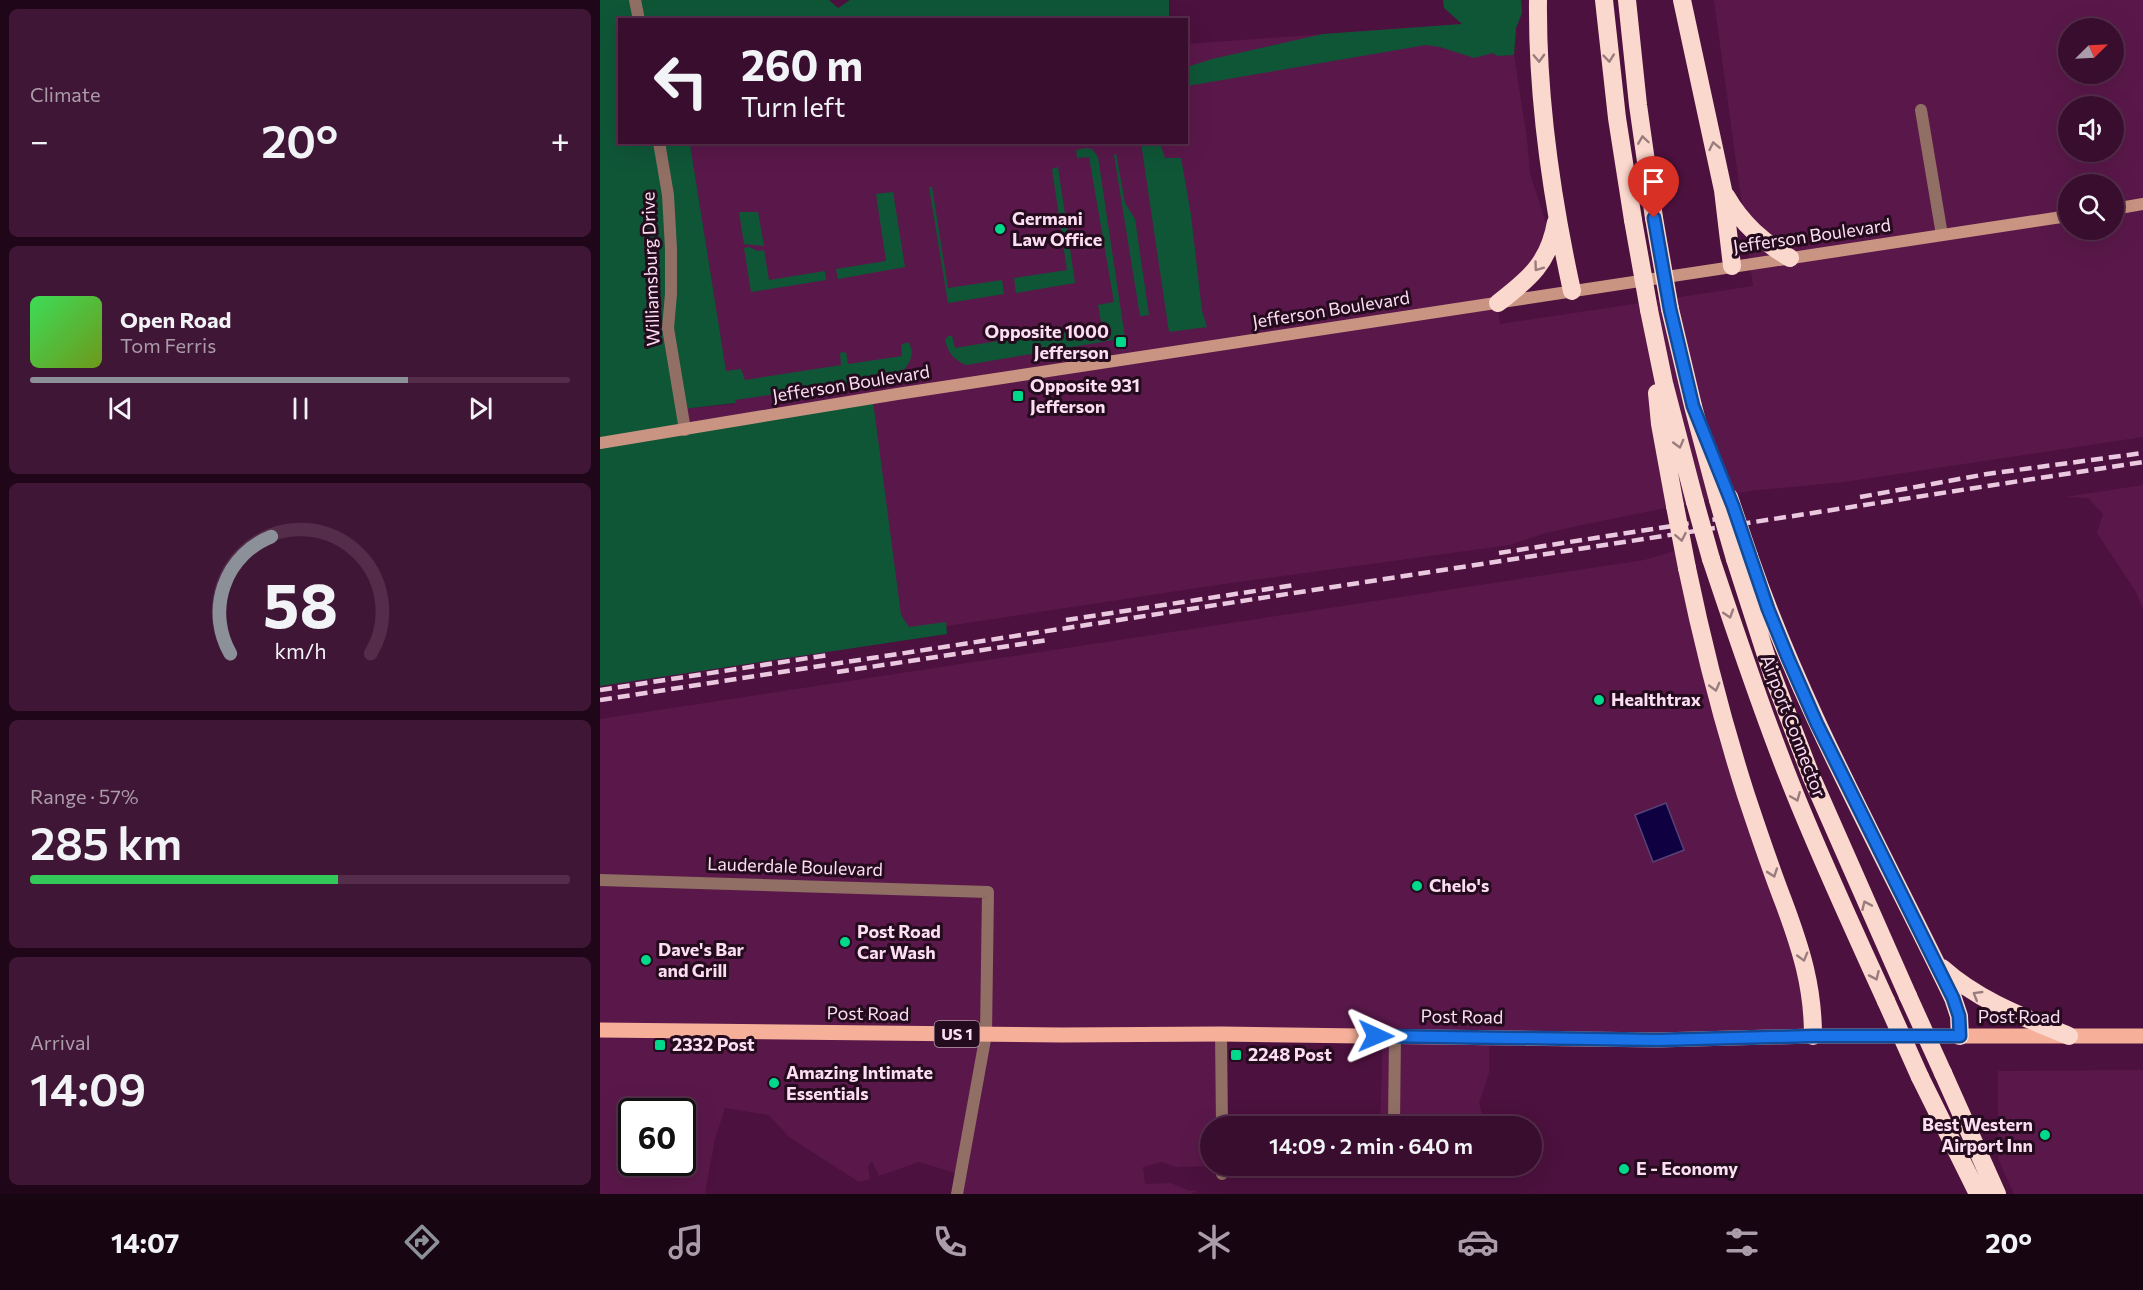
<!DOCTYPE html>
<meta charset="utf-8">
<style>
:root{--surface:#390d2e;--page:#401636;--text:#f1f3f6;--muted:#ab9caa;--line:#532d4a;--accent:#8c9099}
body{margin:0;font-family:Commissioner,sans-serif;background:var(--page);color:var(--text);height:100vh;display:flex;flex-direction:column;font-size:22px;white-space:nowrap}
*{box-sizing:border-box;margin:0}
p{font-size:20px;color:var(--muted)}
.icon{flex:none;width:33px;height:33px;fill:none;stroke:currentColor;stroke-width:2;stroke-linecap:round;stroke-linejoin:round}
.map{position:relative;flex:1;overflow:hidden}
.drawer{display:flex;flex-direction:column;gap:9px;padding:9px;background:#1f0719;width:600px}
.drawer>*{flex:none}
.top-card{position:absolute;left:18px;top:18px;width:570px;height:126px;border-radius:0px;box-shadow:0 6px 24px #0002,0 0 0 2px var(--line);background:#390d2e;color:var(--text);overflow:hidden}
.needle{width:39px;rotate:66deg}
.buttons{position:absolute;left:1458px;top:18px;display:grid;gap:12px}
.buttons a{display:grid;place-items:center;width:66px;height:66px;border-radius:50%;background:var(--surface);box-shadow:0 6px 24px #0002,0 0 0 2px var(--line);font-size:30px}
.speed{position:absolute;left:18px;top:1098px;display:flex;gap:12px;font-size:30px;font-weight:700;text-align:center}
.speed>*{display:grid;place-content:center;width:78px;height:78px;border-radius:50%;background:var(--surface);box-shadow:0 6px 24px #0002,0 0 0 2px var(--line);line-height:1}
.speed .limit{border:3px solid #111;border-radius:9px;background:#fff;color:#111}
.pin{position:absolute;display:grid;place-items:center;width:51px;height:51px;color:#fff;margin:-62px -26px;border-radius:50% 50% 50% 0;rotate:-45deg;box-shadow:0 0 6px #0007}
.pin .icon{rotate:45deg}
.me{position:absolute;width:66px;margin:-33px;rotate:91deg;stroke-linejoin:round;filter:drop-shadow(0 0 4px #0008)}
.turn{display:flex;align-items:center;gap:21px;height:126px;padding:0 24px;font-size:27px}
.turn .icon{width:78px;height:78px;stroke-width:2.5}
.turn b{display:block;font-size:42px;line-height:51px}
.big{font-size:45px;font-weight:600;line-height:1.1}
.drawer .card{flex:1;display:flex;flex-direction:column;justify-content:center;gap:9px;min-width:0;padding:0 21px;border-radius:9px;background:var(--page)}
.drawer .dial{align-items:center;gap:0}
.dial svg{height:156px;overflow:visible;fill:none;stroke:var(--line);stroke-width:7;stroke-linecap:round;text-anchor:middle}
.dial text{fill:var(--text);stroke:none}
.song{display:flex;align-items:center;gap:18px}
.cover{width:72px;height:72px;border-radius:9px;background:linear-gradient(135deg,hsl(130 70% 55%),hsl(80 70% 35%))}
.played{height:6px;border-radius:3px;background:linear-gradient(90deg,var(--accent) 70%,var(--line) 70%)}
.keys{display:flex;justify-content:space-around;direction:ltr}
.heat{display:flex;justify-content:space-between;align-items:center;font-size:33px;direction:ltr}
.charge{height:9px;border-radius:4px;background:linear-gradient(90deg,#34c759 57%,var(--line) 0)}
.trip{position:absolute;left:600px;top:1116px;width:342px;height:60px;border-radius:30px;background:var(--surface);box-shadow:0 6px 24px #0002,0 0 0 2px var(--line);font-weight:600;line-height:60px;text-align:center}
.tab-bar{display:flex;height:96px;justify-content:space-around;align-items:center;background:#170512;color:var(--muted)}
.tab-bar .icon{width:42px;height:42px}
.tab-bar .selected{color:var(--accent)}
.tab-bar b{font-size:27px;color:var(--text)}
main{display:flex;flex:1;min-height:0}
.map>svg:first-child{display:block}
</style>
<main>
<section class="drawer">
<div class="card"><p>Climate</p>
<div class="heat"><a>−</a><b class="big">20°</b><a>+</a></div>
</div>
<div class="card">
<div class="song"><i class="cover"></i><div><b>Open Road</b><p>Tom Ferris</p></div></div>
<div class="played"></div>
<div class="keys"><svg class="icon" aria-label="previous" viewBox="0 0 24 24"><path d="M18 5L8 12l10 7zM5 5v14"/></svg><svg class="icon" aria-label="pause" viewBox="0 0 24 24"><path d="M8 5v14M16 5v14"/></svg><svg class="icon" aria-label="next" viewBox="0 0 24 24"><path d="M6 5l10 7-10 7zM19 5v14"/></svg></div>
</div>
<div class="card dial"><svg viewBox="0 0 100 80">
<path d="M14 69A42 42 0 1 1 86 69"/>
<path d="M14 69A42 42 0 0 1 35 9" stroke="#8c9099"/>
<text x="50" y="56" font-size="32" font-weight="700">58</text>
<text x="50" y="72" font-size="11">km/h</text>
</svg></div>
<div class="card"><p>Range · 57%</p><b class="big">285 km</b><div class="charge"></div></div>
<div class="card"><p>Arrival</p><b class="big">14:09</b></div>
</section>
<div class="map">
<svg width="1543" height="1194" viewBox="0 0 1543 1194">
<rect width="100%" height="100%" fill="#4c113e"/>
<!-- built -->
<path fill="#5a184a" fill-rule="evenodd" d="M1114 0H1543V437L1244 482 1149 491 977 526 946 533 910 545 617 585 148 656 83 409 135 404 128 386 90 144 586 142 587 44 863 24 874 58 894 52 897 56 914 55 927 139 930 174 946 223 949 221 948 230 926 276 896 297 900 324 1153 286ZM1468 28H1514V74H1468ZM1468 106H1514V152H1468ZM1468 184H1514V230H1468Z
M1543 485V609L1536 592 1497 533 1503 514 1488 498 1465 497Z
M1078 550 1203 967 1206 1039 889 1043V1073L879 1103 885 1126H780L783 1038 624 1035 619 1126H610V1166H617L576 1167 562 1162 543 1167 545 1184 571 1183 589 1191 598 1190 591 1194H359L362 1175 319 1162 279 1176 272 1161 268 1166 270 1179 259 1182 189 1137 169 1115 125 1108 115 1139 105 1194H0V719L1044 560ZM32 1112H82V1162H32Z
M1543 1070V1194H1414L1398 1159V1071Z
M802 1166H881L878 1171 858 1176 804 1172Z"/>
<!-- green -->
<path fill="#0f5637" d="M0 0H229L238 8 250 0H569V19L20 20V142L97 143 90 144 126 371 141 369 145 380 241 365 240 353 246 352 248 364 302 356 301 345 308 342C317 354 308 368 297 376L135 400 136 403 83 409 84 429 0 442Z
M843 0H921L922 13 916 28 914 55 897 56 893 53 874 58 840 47 826 45 587 86V67L612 59 723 34 862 24 844 8Z
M541 143H560L565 158H581L591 215 602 311 607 327 569 332Z
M486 148 492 149 498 157 525 338 366 365C354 360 348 353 345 340L348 336H352L355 348 410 339 409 329 412 327 414 328 417 339 502 327 498 305 514 302 489 157 477 158 476 150Z
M516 153 525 203 535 219 549 315 540 316 514 155Z
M458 167 475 283 416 293 414 278 467 270 452 169Z
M329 187H332L348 288 402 280 404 294 348 303Z
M293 192 305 267 238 279 236 269 286 261 276 194Z
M139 212H158L164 246 144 244Z
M149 247 158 251 164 250 169 280 225 271 226 280 151 292 144 248Z
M273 401 301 615 309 627 346 622 347 634 0 686V443Z"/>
<!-- water -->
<path fill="#0e0041" stroke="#554276" stroke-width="1.5" d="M1066 803 1084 850 1053 862 1035 815Z"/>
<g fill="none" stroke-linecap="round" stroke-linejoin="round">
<!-- street -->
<path stroke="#916f64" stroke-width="12" d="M35 0 39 20
M1321 110 1342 235
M59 142 68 195 71 249V294L68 328 85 430
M0 880 388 892 386 1034 357 1194
M621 1034 622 1126
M794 1123 795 1036
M622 1166V1174"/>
<!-- secondary -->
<path stroke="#ca9482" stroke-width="12" d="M1514 209 1543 204
M0 443 297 394 1468 216"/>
<!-- primary -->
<path stroke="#f6b099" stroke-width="15" d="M0 1030 462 1035 621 1034 1058 1040 1213 1036H1543"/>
<!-- highway -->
<path stroke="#fbd8cd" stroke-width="18" d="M938 0C937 99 951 195 972 291
M1004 0 1017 118 1033 220
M1027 0 1038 105 1054 218
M1082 0 1123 190 1132 266
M1126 196C1142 224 1163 242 1190 258
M898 303C929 279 949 263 956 222
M1070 309 1093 406 1118 500
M1049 310 1064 383 1095 502
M1057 393 1060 424 1075 506
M1149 556C1202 710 1283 852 1353 998L1359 1016 1360 1036
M1111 559C1135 631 1159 703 1187 774 1217 851 1252 926 1286 1001
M1135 559 1172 674 1211 776 1308 996
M1087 568C1103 645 1122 720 1146 795 1158 831 1170 867 1184 903 1201 949 1213 986 1213 1036
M1342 968C1379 1001 1423 1017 1469 1036
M1343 1073 1397 1194
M1320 1077 1378 1194"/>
<!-- rail -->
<path stroke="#eac8df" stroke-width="4.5" stroke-dasharray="12 6" stroke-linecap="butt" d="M1260 497 1387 474 1543 453
M899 553 1136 516
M466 620 694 585
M237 672 448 640
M0 690 228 655
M0 700 1543 462"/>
<!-- highway-bridge -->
<path stroke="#fbd8cd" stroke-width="18" d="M1054 218 1070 309
M1033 220 1049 310
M1129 497 1149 556
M1118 500 1135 559
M1095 502 1111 559
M1075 506 1087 568
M1308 996 1343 1073
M1286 1001 1320 1077"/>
</g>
<!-- one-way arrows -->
<defs><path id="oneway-chevron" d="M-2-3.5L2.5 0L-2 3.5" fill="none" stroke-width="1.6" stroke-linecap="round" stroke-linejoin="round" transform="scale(1.5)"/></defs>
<g stroke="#9a7c7e">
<use href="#oneway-chevron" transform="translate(939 58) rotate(88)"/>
<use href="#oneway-chevron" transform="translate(1009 58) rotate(84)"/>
<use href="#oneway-chevron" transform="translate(1043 140) rotate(-98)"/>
<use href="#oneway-chevron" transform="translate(1114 146) rotate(-102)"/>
<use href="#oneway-chevron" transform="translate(938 267) rotate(126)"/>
<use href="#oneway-chevron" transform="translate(1079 444) rotate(75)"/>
<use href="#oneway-chevron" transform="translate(1081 537) rotate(79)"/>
<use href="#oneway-chevron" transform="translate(1129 614) rotate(72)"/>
<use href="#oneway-chevron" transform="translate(1115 687) rotate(75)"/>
<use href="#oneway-chevron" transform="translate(1196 797) rotate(68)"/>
<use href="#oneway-chevron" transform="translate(1173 873) rotate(71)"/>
<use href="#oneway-chevron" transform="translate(1266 905) rotate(-114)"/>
<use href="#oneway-chevron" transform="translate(1203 957) rotate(74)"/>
<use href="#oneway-chevron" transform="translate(1275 976) rotate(66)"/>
<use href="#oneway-chevron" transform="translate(1377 995) rotate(-149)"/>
</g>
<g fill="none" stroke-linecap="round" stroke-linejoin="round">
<!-- route casing -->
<g stroke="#114b97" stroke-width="15">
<path id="route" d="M776 1036 1058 1040 1213 1036H1360L1359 1016 1353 998 1217 724 1188 658 1168 609 1133 506 1093 406 1070 309 1054 218"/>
</g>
<!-- route -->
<use href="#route" stroke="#1a73e8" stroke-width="10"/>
</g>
<!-- markers -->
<g fill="#00d98c" stroke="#240b1d" stroke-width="2">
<circle cx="400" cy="229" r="6"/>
<rect x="515" y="336" width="12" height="12" rx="3"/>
<rect x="412" y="390" width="12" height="12" rx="3"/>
<circle cx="999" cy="700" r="6"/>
<circle cx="817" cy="886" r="6"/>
<circle cx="245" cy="942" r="6"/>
<circle cx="46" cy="960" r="6"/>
<rect x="54" y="1039" width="12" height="12" rx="3"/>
<rect x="630" y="1049" width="12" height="12" rx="3"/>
<circle cx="174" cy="1083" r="6"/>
<circle cx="1445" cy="1135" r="6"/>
<circle cx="1024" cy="1169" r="6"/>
</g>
<g text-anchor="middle" stroke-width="6" stroke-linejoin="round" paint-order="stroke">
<!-- shield labels -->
<rect fill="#240b1d" stroke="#bb9eb1" stroke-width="1.5" x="334.5" y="1021" width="45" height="26" rx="4.5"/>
<g font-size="16" font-weight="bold" fill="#fcddf1">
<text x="357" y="1040">US 1</text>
</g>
<!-- poi labels -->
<g font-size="18" font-weight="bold" fill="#fcddf1" stroke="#240b1d" text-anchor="start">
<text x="412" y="225">Germani<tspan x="412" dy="21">Law Office</tspan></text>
<text x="509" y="338" text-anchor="end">Opposite 1000<tspan x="509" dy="21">Jefferson</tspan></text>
<text x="430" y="392">Opposite 931<tspan x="430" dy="21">Jefferson</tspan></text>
<text x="1011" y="706">Healthtrax</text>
<text x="829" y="892">Chelo's</text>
<text x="257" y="938">Post Road<tspan x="257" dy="21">Car Wash</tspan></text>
<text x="58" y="956">Dave's Bar<tspan x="58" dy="21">and Grill</tspan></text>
<text x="72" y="1051">2332 Post</text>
<text x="648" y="1061">2248 Post</text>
<text x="186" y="1079">Amazing Intimate<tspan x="186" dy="21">Essentials</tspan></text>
<text x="1433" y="1131" text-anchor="end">Best Western<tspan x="1433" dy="21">Airport Inn</tspan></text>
<text x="1036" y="1175">E - Economy</text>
</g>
<!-- street labels -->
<g font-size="18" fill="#fcddf1" stroke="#240b1d">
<text transform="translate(1212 236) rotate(-8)" y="6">Jefferson Boulevard</text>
<text transform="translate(51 269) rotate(-92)" y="6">Williamsburg Drive</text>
<text transform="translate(731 310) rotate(-9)" y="6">Jefferson Boulevard</text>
<text transform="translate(251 384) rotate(-9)" y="6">Jefferson Boulevard</text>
<text transform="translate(1193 726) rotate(69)" y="6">Airport Connector</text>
<text transform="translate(195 867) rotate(2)" y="6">Lauderdale Boulevard</text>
<text transform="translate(268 1014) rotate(1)" y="6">Post Road</text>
<text transform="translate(862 1017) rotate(1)" y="6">Post Road</text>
<text x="1419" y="1023">Post Road</text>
</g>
</g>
</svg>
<div class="buttons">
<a><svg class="needle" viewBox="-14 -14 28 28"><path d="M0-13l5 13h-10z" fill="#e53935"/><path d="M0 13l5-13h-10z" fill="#ab9caa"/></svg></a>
<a><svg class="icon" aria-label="sound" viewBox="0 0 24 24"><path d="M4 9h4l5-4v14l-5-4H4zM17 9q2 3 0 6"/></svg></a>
<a><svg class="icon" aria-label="search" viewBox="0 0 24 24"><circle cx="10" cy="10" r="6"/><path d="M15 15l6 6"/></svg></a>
</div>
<div class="speed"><div class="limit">60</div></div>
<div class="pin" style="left:1054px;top:218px;background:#d93025"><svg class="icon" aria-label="arrive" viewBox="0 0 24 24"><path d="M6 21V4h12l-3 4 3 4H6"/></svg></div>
<svg class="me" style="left:776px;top:1036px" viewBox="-20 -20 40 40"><path d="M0-17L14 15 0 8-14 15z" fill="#1a73e8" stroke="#fff" stroke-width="4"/></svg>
<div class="trip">14:09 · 2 min · 640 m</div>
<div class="top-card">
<div class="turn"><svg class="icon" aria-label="left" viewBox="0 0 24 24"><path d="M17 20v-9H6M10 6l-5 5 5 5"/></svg><div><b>260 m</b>Turn left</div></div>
</div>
</div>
</main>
<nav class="tab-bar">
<b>14:07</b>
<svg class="icon selected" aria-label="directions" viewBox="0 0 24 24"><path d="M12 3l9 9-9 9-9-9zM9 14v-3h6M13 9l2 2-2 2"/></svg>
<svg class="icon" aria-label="music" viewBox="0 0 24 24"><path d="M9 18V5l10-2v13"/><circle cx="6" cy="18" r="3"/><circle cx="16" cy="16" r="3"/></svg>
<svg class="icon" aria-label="phone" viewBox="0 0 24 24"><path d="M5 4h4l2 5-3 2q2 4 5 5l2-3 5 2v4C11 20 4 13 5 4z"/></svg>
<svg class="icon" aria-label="climate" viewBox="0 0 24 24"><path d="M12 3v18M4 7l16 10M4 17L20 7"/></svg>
<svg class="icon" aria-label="car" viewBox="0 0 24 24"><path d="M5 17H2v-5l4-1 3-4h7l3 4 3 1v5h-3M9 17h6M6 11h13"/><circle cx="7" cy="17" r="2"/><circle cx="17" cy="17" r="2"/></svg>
<svg class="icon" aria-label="filters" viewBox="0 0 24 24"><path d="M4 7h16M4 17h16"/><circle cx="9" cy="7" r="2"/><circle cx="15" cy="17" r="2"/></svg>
<b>20°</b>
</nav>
